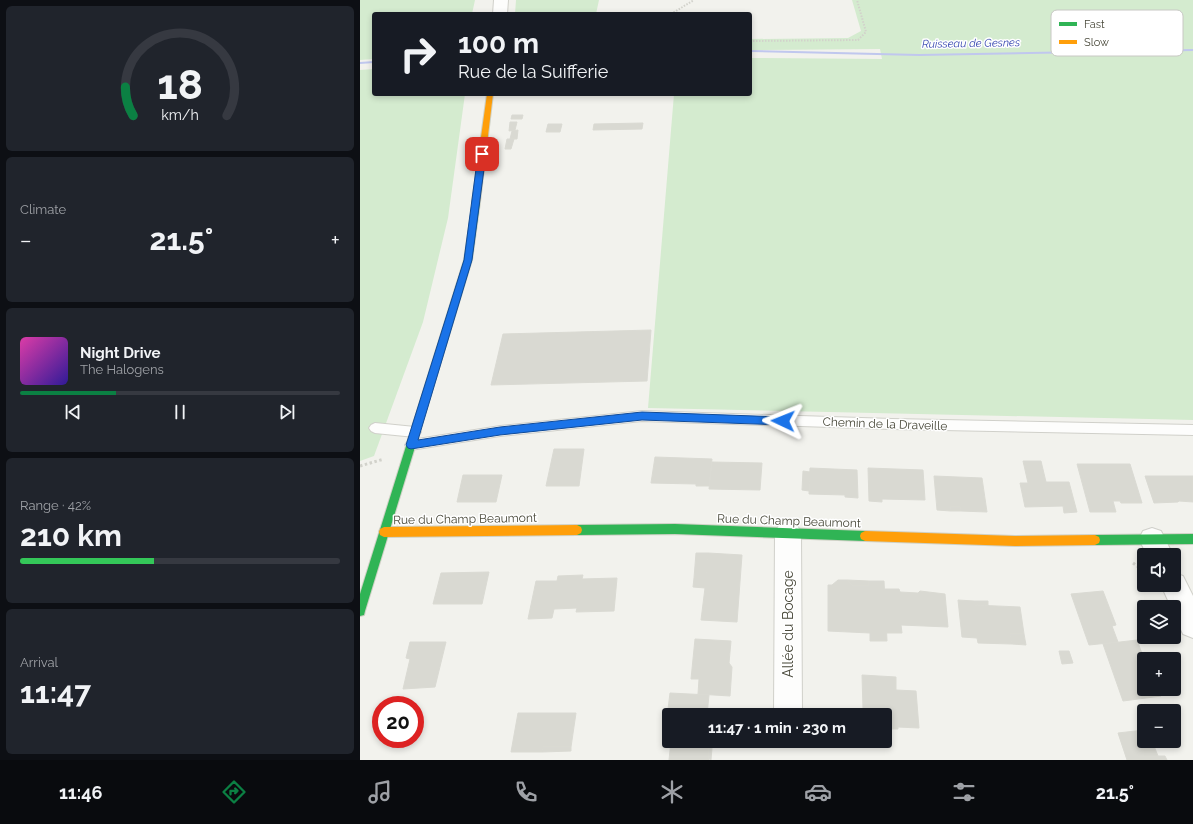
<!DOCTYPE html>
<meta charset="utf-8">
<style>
:root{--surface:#171b24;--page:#20242c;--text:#f1f3f6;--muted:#9ea1a6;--line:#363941;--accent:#0b8043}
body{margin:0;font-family:Raleway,sans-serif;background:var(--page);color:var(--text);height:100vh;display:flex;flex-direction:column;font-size:15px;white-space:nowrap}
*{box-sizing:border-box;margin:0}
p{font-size:13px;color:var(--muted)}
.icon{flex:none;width:22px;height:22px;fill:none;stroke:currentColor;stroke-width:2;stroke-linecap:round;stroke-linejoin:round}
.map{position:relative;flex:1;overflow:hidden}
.details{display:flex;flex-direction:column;gap:6px;padding:6px;background:#0d0f14;width:360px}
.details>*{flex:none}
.hud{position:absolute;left:12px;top:12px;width:380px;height:84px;border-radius:4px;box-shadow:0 2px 6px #0003;background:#171b24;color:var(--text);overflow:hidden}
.tools{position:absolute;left:777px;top:548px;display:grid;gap:8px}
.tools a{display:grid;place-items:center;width:44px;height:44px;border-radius:4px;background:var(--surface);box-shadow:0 2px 6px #0003;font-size:20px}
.speed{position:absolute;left:12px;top:696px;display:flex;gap:8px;font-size:20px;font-weight:700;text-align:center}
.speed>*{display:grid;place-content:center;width:52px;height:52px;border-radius:50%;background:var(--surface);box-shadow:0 2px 6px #0003;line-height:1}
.speed .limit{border:6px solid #d22;background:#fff;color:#111}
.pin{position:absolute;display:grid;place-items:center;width:34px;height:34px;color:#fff;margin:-17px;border-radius:8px;box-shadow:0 2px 6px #0006}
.me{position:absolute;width:44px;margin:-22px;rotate:272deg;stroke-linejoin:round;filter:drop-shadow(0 0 3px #0008)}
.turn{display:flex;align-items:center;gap:14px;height:84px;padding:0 20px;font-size:18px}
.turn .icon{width:52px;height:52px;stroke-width:2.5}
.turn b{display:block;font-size:28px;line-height:34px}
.big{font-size:30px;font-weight:700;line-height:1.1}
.details .tile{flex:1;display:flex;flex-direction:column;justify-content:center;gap:6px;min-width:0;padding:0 14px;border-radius:6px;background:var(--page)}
.details .dial{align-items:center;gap:0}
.dial svg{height:104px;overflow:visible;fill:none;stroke:var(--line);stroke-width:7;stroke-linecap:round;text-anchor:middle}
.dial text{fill:var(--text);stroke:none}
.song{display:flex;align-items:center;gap:12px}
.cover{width:48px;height:48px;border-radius:6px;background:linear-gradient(135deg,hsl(320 70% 55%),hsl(250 70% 35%))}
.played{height:4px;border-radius:2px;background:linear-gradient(90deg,var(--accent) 30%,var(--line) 30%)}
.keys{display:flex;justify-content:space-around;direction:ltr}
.heat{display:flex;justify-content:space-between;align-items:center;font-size:22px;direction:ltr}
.charge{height:6px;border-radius:3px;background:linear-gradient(90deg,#34c759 42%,var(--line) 0)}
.trip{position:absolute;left:302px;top:708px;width:230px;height:40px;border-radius:4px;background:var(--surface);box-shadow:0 2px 6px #0003;font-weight:700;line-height:40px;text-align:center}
.tab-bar{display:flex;height:64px;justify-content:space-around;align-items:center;background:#090b0e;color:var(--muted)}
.tab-bar .icon{width:28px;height:28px}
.tab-bar .on{color:var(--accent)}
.tab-bar b{font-size:18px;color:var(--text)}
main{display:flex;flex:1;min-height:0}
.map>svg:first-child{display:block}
</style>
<main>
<section class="details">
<div class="tile dial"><svg viewBox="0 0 100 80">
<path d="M14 69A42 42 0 1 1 86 69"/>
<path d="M14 69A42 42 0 0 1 8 47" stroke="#0b8043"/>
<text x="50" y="56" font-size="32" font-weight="700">18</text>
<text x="50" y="72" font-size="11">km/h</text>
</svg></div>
<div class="tile"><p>Climate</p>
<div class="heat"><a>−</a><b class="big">21.5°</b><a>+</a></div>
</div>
<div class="tile">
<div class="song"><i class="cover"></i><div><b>Night Drive</b><p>The Halogens</p></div></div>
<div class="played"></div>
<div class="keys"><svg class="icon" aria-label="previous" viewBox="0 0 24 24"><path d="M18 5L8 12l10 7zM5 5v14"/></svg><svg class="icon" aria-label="pause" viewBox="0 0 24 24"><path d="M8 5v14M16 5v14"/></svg><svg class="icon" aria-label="next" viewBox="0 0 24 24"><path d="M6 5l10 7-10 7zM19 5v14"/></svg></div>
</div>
<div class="tile"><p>Range · 42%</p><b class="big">210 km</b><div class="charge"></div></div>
<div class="tile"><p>Arrival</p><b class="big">11:47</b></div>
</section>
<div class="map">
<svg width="833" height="760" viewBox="0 0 833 760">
<rect width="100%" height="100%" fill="#f2f2ed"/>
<!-- green -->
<path fill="#d4ebcf" d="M0 0H115L112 14H14V59L0 60Z
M156 0H239L236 14H155Z
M492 0H833V420L288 408 314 94H390V58L522 59 520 49 390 50V39L488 38 501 31Z
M14 69V94H105L88 218 63 322 14 456 0 461V70Z"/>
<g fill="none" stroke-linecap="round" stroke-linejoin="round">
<!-- stream -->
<path fill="#c0c7ee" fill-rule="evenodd" d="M833 49V51L559 56 390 52V50L559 54Z
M14 61V63L0 64V62Z"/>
</g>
<!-- building -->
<path fill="#d9d9d2" stroke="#dadad3" d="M152 115H163L162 119H151Z
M150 122H157L155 130 149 131Z
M283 123 282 129 233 130 234 124Z
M188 124H202L200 132H186Z
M158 130 157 139H150L152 131Z
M147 139H154L151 149H145Z
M291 330 287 381 131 385 143 334Z
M194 449H224L219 486H186Z
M295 457 352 459 349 486H336V484L291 483Z
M663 461H681L686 482H709L717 512 704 513 703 506 665 507 660 483H668Z
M352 462 402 463 400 490 349 489Z
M717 464H770L782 503H761L760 501H753L756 512H730Z
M450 468 497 470 498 498 485 497V495L449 494Z
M508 468 563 470 565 500 522 499V502L509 501Z
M443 471 450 472 449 491 442 490Z
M103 475H142L136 502H97Z
M574 476 622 478 627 512 601 511 600 507H590L591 511 577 510Z
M785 476H833V502L819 501 818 502 794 503Z
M590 507H600L601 511H591Z
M336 553H348L346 579 334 578Z
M348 553 382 555 377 622 341 620 345 588 333 587 334 578 346 579Z
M129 572 122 604H73L81 573Z
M223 575 222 579 257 578 254 611 216 612 217 608 194 609 192 618 168 619 176 581H197L198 576Z
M478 580H487L493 586H509V581H524L527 641H510V633L468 631V585H472Z
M487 580 509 581V586H493Z
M524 589H539L540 592 558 593 560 591 585 594 588 627 541 625 542 633H526Z
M743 591 756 625 752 626 758 642 729 645 711 594Z
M598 600 614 601 615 605 660 607 664 634H650L652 644 618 643 617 638 602 637Z
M614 601H628V606L615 605Z
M650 634H664L666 645 652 644Z
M335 639 371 641 369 663 372 667 370 696 338 694 339 679H331Z
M777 640 784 659V689H799L801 696 763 701 743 644Z
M50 642H86L75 687 43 689 50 659 46 658Z
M699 651H709L713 663 702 664Z
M502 675 536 677V690L556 691 559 728 538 727V729H525V715H499L498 709H503Z
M310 693 349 695 347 715H309V725H306Z
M158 713H216L211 747H183L182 752H151Z
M784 730V741H792L798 756H805L807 760H767L758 733Z
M311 741H349V760H309Z
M183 747H211V751L182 752Z
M349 747 352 748 351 760 348 758Z"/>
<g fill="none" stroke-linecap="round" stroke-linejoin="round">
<!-- lane casing -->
<g stroke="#d0d0ca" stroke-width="2">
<path id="lane" d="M282 411 532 419 833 425V435L532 429 282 421 140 436 51 450 47 448 45 445 47 442 51 440 140 426Z
M15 423 55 427 59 429 61 432 59 435 55 437 15 433 11 431 9 428 11 425Z"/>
</g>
<!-- street casing -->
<g stroke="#d0d0ca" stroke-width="2">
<path id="street" d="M134 0H148L147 14H133Z
M428 522 437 525 441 533 442 715H414L415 533 419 525Z
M792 528 801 531 813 555H787L779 539 783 531Z
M814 573 823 576 833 596V638L823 634 814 614V607H811L801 585H814Z"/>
</g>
<!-- fast casing -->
<g stroke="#cfd1c5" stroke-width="2">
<path id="fast" d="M113 200H119L120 202 112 260 5 611 4 615 0 616V594L104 260Z
M315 524 505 531 509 533 510 536 509 539 505 541 315 534 217 535 213 533 212 530 213 527 217 525Z
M833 534V544L735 545 731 543 730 540 731 537 735 535Z"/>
</g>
<!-- slow casing -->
<g stroke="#cfd1c5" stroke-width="2">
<path id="slow" d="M127 94H133L120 202 116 204 112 202Z
M217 525 221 527 222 530 221 533 217 535 24 537 20 535 19 532 20 529 24 527Z
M505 531 655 536 735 535 739 537 740 540 739 543 735 545 655 546 505 541 501 539 500 536 501 533Z"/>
</g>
<!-- path-far1 -->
<path stroke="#d2d2cb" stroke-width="2" stroke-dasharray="1.5 1.5" stroke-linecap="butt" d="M311 14 334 0
M390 41 498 40 506 32 497 0"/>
<!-- path -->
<path stroke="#d2d2cb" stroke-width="3" stroke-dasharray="2.5 2.5" stroke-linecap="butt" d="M0 466 24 459
M773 563 784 571"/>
<!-- lane -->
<use href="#lane" fill="#fdfdfc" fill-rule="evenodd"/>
<!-- street -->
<use href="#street" fill="#fdfdfc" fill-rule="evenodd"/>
<!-- fast -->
<use href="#fast" fill="#30b455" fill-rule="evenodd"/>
<!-- slow -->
<use href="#slow" fill="#ff9f0a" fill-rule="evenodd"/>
</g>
<!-- route -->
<path fill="#1a73e8" stroke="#114b97" d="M122 152 126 154 112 260 58 440 140 427 282 412 423 417 426 418 427 421 426 423 423 425 282 420 140 435 51 449 48 448 46 445 104 260 118 154Z"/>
<g text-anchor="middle" stroke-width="3" stroke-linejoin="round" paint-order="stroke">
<!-- far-water labels -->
<g font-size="11" font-style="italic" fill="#3646b0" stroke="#fff">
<text transform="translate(611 43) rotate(-1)" y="4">Ruisseau de Gesnes</text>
</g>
<!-- street labels -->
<g font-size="12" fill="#484839" stroke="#fff">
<text transform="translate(525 424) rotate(2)" y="4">Chemin de la Draveille</text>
<text transform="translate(105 519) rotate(-1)" y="4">Rue du Champ Beaumont</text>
<text transform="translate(429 521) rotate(2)" y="4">Rue du Champ Beaumont</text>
</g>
<!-- near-street labels -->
<g font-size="14" fill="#484839" stroke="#fff">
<text transform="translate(428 624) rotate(-90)" y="5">Allée du Bocage</text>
</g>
</g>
<!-- legend -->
<rect x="691" y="10" width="132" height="46" rx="6" fill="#fff" stroke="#c8c8c4" stroke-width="1"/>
<rect x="699" y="22" width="18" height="4" fill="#30b455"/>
<rect x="699" y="40" width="18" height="4" fill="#ff9f0a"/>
<g font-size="11" fill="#484839">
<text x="724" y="28">Fast</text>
<text x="724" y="46">Slow</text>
</g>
</svg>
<div class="tools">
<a><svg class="icon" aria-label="sound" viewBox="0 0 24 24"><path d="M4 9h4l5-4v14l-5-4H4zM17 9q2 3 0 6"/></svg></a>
<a><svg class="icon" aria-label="layers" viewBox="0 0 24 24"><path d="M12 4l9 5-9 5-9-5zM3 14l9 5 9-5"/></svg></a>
<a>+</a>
<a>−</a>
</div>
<div class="speed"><div class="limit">20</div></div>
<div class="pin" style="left:122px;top:154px;background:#d93025"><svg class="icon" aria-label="arrive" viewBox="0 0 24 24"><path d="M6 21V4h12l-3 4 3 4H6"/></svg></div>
<svg class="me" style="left:423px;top:421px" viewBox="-20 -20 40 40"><path d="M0-17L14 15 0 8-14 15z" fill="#1a73e8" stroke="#fff" stroke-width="4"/></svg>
<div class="trip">11:47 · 1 min · 230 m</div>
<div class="hud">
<div class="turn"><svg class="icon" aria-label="right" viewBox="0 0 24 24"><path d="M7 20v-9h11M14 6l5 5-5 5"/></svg><div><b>100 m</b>Rue de la Suifferie</div></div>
</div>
</div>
</main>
<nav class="tab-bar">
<b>11:46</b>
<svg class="icon on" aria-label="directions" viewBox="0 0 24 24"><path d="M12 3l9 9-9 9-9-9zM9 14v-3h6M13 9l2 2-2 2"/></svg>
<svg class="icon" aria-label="music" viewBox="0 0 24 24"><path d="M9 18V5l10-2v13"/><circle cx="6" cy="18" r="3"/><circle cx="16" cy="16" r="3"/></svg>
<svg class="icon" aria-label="phone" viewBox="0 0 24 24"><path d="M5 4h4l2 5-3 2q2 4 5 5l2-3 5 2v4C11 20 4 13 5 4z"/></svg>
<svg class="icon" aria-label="climate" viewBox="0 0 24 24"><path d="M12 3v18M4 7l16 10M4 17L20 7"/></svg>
<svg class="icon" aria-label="car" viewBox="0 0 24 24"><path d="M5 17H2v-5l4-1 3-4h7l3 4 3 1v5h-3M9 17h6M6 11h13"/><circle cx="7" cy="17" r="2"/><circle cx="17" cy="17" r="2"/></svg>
<svg class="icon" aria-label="filters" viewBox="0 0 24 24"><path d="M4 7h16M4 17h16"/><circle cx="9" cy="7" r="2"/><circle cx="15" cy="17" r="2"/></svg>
<b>21.5°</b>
</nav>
